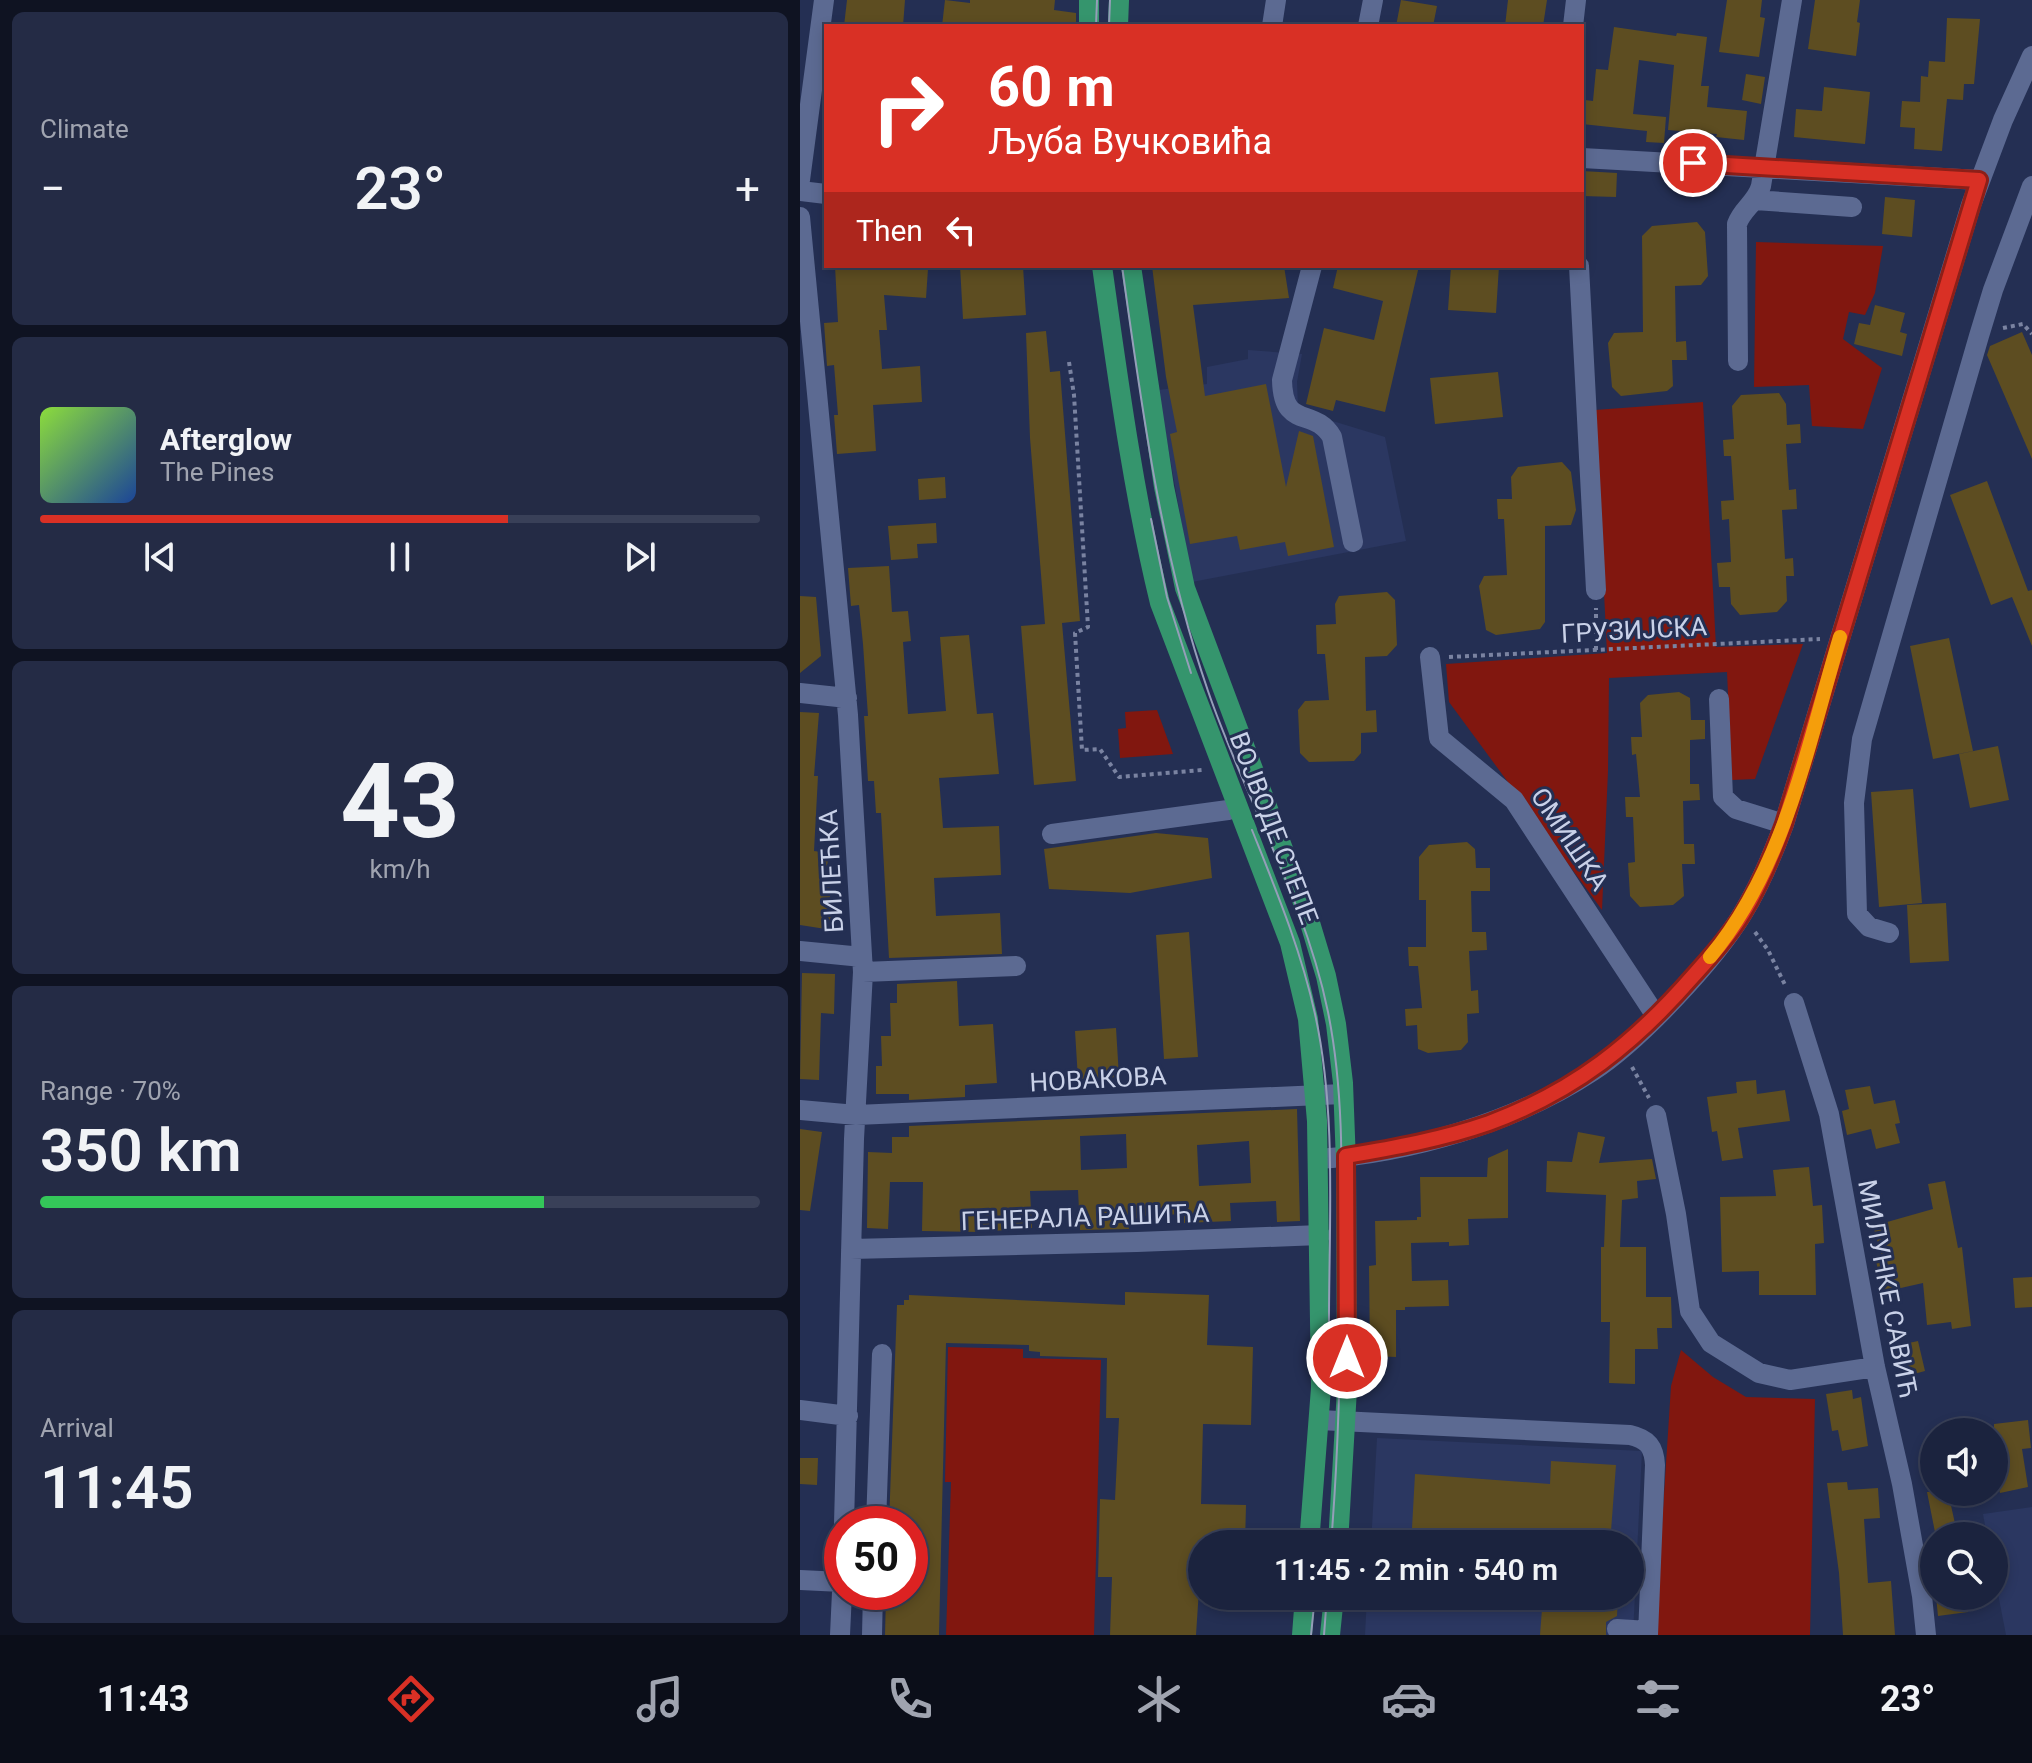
<!DOCTYPE html>
<meta charset="utf-8">
<style>
:root{--surface:#1b233e;--page:#242b45;--text:#f1f3f6;--muted:#a0a4b0;--line:#394058;--accent:#d93025}
body{margin:0;font-family:Roboto,sans-serif;background:var(--page);color:var(--text);height:100vh;display:flex;flex-direction:column;font-size:30px;white-space:nowrap}
*{box-sizing:border-box;margin:0}
p{font-size:26px;color:var(--muted)}
.icon{flex:none;width:44px;height:44px;fill:none;stroke:currentColor;stroke-width:2;stroke-linecap:round;stroke-linejoin:round}
.map{position:relative;flex:1;overflow:hidden}
.side{display:flex;flex-direction:column;gap:12px;padding:12px;background:#0f1322;width:800px}
.side>*{flex:none}
.guide{position:absolute;left:24px;top:24px;width:760px;height:244px;border-radius:0px;box-shadow:0 4px 12px #0003,0 0 0 2px var(--line);background:#d93025;color:#fff;overflow:hidden}
.tools{position:absolute;left:1120px;top:1418px;display:grid;gap:16px}
.tools a{display:grid;place-items:center;width:88px;height:88px;border-radius:50%;background:var(--surface);box-shadow:0 4px 12px #0003,0 0 0 2px var(--line);font-size:40px}
.speed{position:absolute;left:24px;top:1506px;display:flex;gap:16px;font-size:40px;font-weight:700;text-align:center}
.speed>*{display:grid;place-content:center;width:104px;height:104px;border-radius:50%;background:var(--surface);box-shadow:0 4px 12px #0003,0 0 0 2px var(--line);line-height:1}
.speed .limit{border:12px solid #d22;background:#fff;color:#111}
.pin{position:absolute;display:grid;place-items:center;width:68px;height:68px;color:#fff;margin:-34px;border:4px solid #fff;border-radius:50%;box-shadow:0 2px 8px #0007}
.me{position:absolute;width:88px;margin:-44px;rotate:0deg;stroke-linejoin:round;filter:drop-shadow(0 0 6px #0008)}
.turn{display:flex;align-items:center;gap:28px;height:168px;padding:0 32px;font-size:36px}
.turn .icon{width:104px;height:104px;stroke-width:2.5}
.turn b{display:block;font-size:56px;line-height:68px}
.then{display:flex;align-items:center;height:76px;padding:0 32px;background:#0003;gap:16px;font-size:30px}
.big{font-size:60px;font-weight:600;line-height:1.1}
.side .card{flex:1;display:flex;flex-direction:column;justify-content:center;gap:12px;min-width:0;padding:0 28px;border-radius:12px;background:var(--page)}
.side .dial{align-items:center;gap:0}
.dial b{font-size:104px;line-height:1}
.song{display:flex;align-items:center;gap:24px}
.cover{width:96px;height:96px;border-radius:12px;background:linear-gradient(135deg,hsl(90 70% 55%),hsl(220 70% 35%))}
.played{height:8px;border-radius:4px;background:linear-gradient(90deg,var(--accent) 65%,var(--line) 65%)}
.keys{display:flex;justify-content:space-around;direction:ltr}
.heat{display:flex;justify-content:space-between;align-items:center;font-size:44px;direction:ltr}
.charge{height:12px;border-radius:6px;background:linear-gradient(90deg,#34c759 70%,var(--line) 0)}
.trip{position:absolute;left:388px;top:1530px;width:456px;height:80px;border-radius:40px;background:var(--surface);box-shadow:0 4px 12px #0003,0 0 0 2px var(--line);font-weight:600;line-height:80px;text-align:center}
.tab-bar{display:flex;height:128px;justify-content:space-around;align-items:center;background:#0b0e19;color:var(--muted)}
.tab-bar .icon{width:56px;height:56px}
.tab-bar .on{color:var(--accent)}
.tab-bar b{font-size:36px;color:var(--text)}
main{display:flex;flex:1;min-height:0}
.map>svg:first-child{display:block}
</style>
<main>
<section class="side">
<div class="card"><p>Climate</p>
<div class="heat"><a>−</a><b class="big">23°</b><a>+</a></div>
</div>
<div class="card">
<div class="song"><i class="cover"></i><div><b>Afterglow</b><p>The Pines</p></div></div>
<div class="played"></div>
<div class="keys"><svg class="icon" aria-label="previous" viewBox="0 0 24 24"><path d="M18 5L8 12l10 7zM5 5v14"/></svg><svg class="icon" aria-label="pause" viewBox="0 0 24 24"><path d="M8 5v14M16 5v14"/></svg><svg class="icon" aria-label="next" viewBox="0 0 24 24"><path d="M6 5l10 7-10 7zM19 5v14"/></svg></div>
</div>
<div class="card dial"><b>43</b><p>km/h</p></div>
<div class="card"><p>Range · 70%</p><b class="big">350 km</b><div class="charge"></div></div>
<div class="card"><p>Arrival</p><b class="big">11:45</b></div>
</section>
<div class="map">
<svg width="1232" height="1635" viewBox="0 0 1232 1635">
<rect width="100%" height="100%" fill="#242f53"/>
<!-- built -->
<path fill="#2b3761" d="M448 350 502 354 497 382 498 406 526 419 585 437 606 541 392 582 358 390 407 384V367L448 359Z
M577 1438 842 1451 833 1635H565L567 1596H830V1544H571Z
M1232 1507V1635H1206L1194 1573V1536H1187L1183 1514Z"/>
<!-- green -->
<path fill="#81170f" d="M956 242 1083 246 1075 293 1065 315 1049 312 1043 339 1082 368 1063 429 1012 426 1009 385 954 387Z
M903 402 916 647 1003 644 955 779 932 780 927 672 809 678 808 771 802 910 649 702 646 664 807 653 795 410Z
M357 710 373 754 320 758 318 729 326 728 325 712Z
M148 1347 223 1349V1358L301 1360 294 1635H146L151 1482H145Z
M881 1350 913 1377 946 1397 1015 1399 1010 1635H855L871 1386Z"/>
<!-- building -->
<path fill="#5d4d21" fill-rule="evenodd" d="M47 0H105L103 26H44Z
M145 0 170 3V0H255L254 10 276 13V26H142Z
M601 0 637 6 633 26H596Z
M708 0H747L743 26H705Z
M927 0H962L960 17 965 18 959 57 919 52Z
M1015 0H1060L1057 22 1060 23 1056 56 1008 49Z
M1147 18 1180 19 1174 84H1164L1163 100 1147 99 1142 151 1114 149 1115 128 1100 127 1102 101 1120 102 1121 76 1128 77 1129 61 1145 62Z
M814 27 876 36 877 33 907 37 901 86H909L907 107 947 111 944 140 916 137 917 134 868 130 874 65 839 60 833 114 866 117 864 143 846 142 847 131 782 124 785 100 793 101 796 69 808 70Z
M946 74 965 77 961 104 942 100Z
M1024 87 1070 92 1065 144 994 137 996 109 1022 111Z
M782 171 817 173 816 197 782 196Z
M1085 197 1115 200 1112 237 1082 234Z
M897 222 905 232 908 276 901 285 875 286 876 342 886 341 887 360H872L873 386 867 391 821 396 812 387 808 343 814 333 843 332 842 236 852 226Z
M35 266H118V268L128 269 126 298 84 295 87 330H79L82 369 120 366 122 402 73 405 76 451 37 454 34 415H38L34 365 27 366 24 323 38 322Z
M160 266H223L226 315 163 319Z
M352 266H484L489 298 393 305 405 396 466 384 486 487 499 431 513 436 534 547 488 556 485 542 440 550 437 536 390 544 370 434 377 432 366 377Z
M538 266H619L585 412 536 400 533 411 506 404 524 328 574 340 583 301 533 288Z
M651 266H699L696 313 648 310Z
M1075 305 1105 313 1100 332 1107 334 1102 356 1054 344 1059 323 1070 325Z
M246 331 250 372 260 371 280 621 262 623 276 781 234 785 221 626 245 624 230 438 226 333Z
M1222 332 1232 355V459L1187 355 1190 346Z
M698 372 703 417 635 424 630 378Z
M979 393 986 404 987 425 1000 424 1001 443 986 444 989 490 996 489 997 509 982 510 985 559 993 558 994 576H986L987 601 977 612 940 615 931 604 930 587H919L917 563 931 562 929 519 922 520 921 501 934 500 931 456H924L923 440 934 439 932 406 941 395Z
M762 462 771 472 776 510 771 525 745 526V622L740 629 696 635 686 630 679 586 684 576 707 575 704 519H698L697 499H712L711 477 718 467Z
M145 477 146 498 119 500 118 479Z
M1187 481 1228 591 1232 590V646L1212 597 1191 605 1150 495Z
M136 523 137 543 117 544 118 558 91 560 88 526Z
M89 566 92 612 108 611 111 641 103 642 108 714 146 711 140 637 169 635 177 714 193 713 199 774 139 778 143 828 199 826 201 875 134 878 136 916 200 913 202 954 89 958 81 813H76L74 781H68L64 716H68L63 644 59 605 51 606 48 568Z
M587 592 595 600 597 645 587 656 565 657 566 711 576 710 577 732 561 733V753L554 761 509 762 500 753 498 710 505 701 529 700 525 654H517L516 625 536 624 535 604 539 596Z
M0 596 16 597 21 656 0 673Z
M1149 638 1173 751 1133 759 1110 646Z
M879 692 890 698 891 720H905V739L890 740V784H899L900 800 883 801 884 844H894L895 864H882L884 896 873 905 840 907 830 896 828 863 835 862 833 817H826L825 797H840L836 754 832 755 831 737H842L840 703 848 695Z
M0 712 19 713 14 776H18L14 851 29 853 24 887 31 888 29 904H36L32 930 0 925Z
M1198 746 1209 800 1170 808 1159 754Z
M1113 789 1122 903 1079 907 1071 792Z
M356 833 408 838 412 878 330 893 249 889 244 849Z
M667 842 675 849 676 868H690V891H671L672 932H686L687 950 669 951 671 991 678 990 679 1013 667 1014 668 1042 661 1050 628 1053 618 1049 617 1025 606 1026 605 1009 622 1008 618 966H609L608 947H626V900H619V857L629 845Z
M1146 903 1149 961 1110 963 1107 905Z
M389 932 398 1057 364 1059 356 935Z
M2 973 35 974 34 1014 21 1013 19 1080 0 1079Z
M157 981 159 1026 193 1024 197 1083 165 1085V1097L109 1100V1094H76V1066H82L81 1036H91L90 1003H97V984Z
M316 1028 319 1077 278 1079 275 1031Z
M956 1080 957 1094 985 1090 990 1121 938 1128 943 1158 922 1161 917 1131 912 1132 907 1097 937 1093 936 1082Z
M1070 1086 1074 1104 1095 1100 1100 1123 1095 1124 1100 1143 1076 1149 1071 1129 1047 1135 1042 1111 1049 1109 1045 1090Z
M497 1109 500 1221 477 1222 476 1201 430 1203 431 1221 384 1223V1214L340 1216V1218L328 1219 329 1229 280 1230 278 1190 230 1191 232 1228 181 1232 122 1231 123 1182H90L88 1229 67 1228 68 1152 92 1153V1137H109V1126ZM326 1134 327 1168 281 1170 280 1136ZM449 1141 451 1183 399 1186 397 1145Z
M0 1129 22 1132 10 1211 0 1210Z
M778 1132 805 1137 799 1163 852 1159 856 1179 837 1181 838 1198 822 1200 820 1247H846V1297H871L872 1328H857L858 1349H835V1384L809 1383 810 1322H801V1247H804L806 1195 746 1192 747 1161 772 1162Z
M708 1149V1218L668 1219 669 1245 649 1246V1242L611 1243 612 1281 648 1280 649 1306 605 1307V1310H596V1357L570 1356 569 1266 576 1265 575 1221 617 1220V1217H621L620 1177H687L688 1158Z
M1009 1167 1013 1206 1022 1205 1024 1243 1015 1244 1016 1295H959V1271L922 1272 920 1197 976 1196 973 1170Z
M1145 1181 1158 1248 1162 1247 1171 1326 1152 1329 1151 1322 1127 1325 1123 1283 1083 1292 1076 1261 1083 1260 1073 1226 1133 1209 1128 1184Z
M1232 1277V1307L1215 1308 1213 1278Z
M325 1292 409 1295 407 1345 453 1347 451 1425 403 1424 401 1504 446 1505 445 1544H402L396 1635H310L312 1577H298L300 1499 315 1500 319 1418H306L307 1358 240 1356V1352L229 1351V1345L146 1343 139 1635H85L86 1594 110 1592V1524H89L97 1305H104V1300H109V1295L325 1305Z
M1118 1341 1125 1371 1103 1377 1095 1346Z
M1052 1390 1053 1399 1061 1397 1068 1446 1042 1451 1038 1430 1032 1431 1026 1394Z
M1228 1420 1231 1448 1222 1449 1228 1487 1200 1493 1198 1485 1194 1486V1424Z
M0 1458H18L17 1485 0 1484Z
M751 1461 816 1465 810 1544H762V1539L721 1536 720 1544H704L705 1535 612 1528 615 1474 750 1484Z
M1047 1482 1048 1490 1078 1488 1080 1518 1064 1519 1068 1583 1091 1581 1095 1635H1043L1039 1573 1027 1483Z
M1127 1492H1148L1156 1528 1135 1532Z
M743 1596H818L817 1616 806 1622V1635H740Z
M1136 1596H1165L1168 1612 1138 1616Z"/>
<g fill="none" stroke-linecap="round" stroke-linejoin="round">
<!-- path -->
<path stroke="#7a83a1" stroke-width="4" stroke-dasharray="4 4" stroke-linecap="butt" d="M1203 328 1223 324 1232 334
M269 362 274 395 288 627 275 633 282 750 300 749 319 777 402 770
M796 650V608
M649 657 1020 639
M955 932 968 950 986 987
M832 1067 849 1098"/>
<!-- minor -->
<path stroke="#5c6a92" stroke-width="20" d="M472 26 476 0
M568 26 573 0
M773 26 776 0
M782 158 1179 180
M0 180 24 0
M0 191 26 194
M955 200 1052 207
M0 217 48 715 63 972 54 1139 44 1524
M512 266 482 380C483 431 514 406 532 437L553 542
M779 266 796 590
M938 361 937 224C942 209 957 202 961 186L992 0
M630 657 639 738 714 800 856 1016
M0 693 47 698
M919 699 923 797 936 809 984 824
M252 834 428 810 437 806
M1089 933 1069 927 1057 914 1054 803 1062 739 1179 336 1193 290 1232 186
M0 951 62 957
M63 972 216 966
M994 1003 1029 1114 1075 1367 1102 1484 1122 1596 1126 1635
M0 1110 56 1115 543 1094
M856 1115 876 1214 890 1311 911 1343 959 1373 990 1380 1075 1367
M518 1159C610 1153 716 1122 793 1071 840 1040 915 960 943 913 960 885 973 854 984 824L1171 205 1203 120 1232 56
M51 1249 337 1242 520 1235
M0 1410 48 1416
M519 1420 830 1435C848 1439 854 1447 855 1465L848 1635
M76 1524 82 1354
M0 1580 42 1582
M817 1629 848 1631
M40 1635 42 1592
M72 1635 73 1592"/>
<!-- major -->
<path stroke="#35956d" stroke-width="20" d="M289 26V0
M318 26 319 0
M302 266C318 379 333 492 360 603L490 943 508 1019 517 1121 521 1388 509 1544
M331 266 364 487 385 588 507 913 526 976 536 1024 543 1083 546 1163 547 1389 538 1544
M502 1635 505 1596
M530 1635 534 1596"/>
<!-- tram -->
<path stroke="#959eb9" stroke-width="2" d="M296 26 297 0
M309 26 310 0
M322 266C342 409 361 555 408 691 445 799 505 899 528 1012 544 1091 542 1174 541 1255 541 1352 539 1447 531 1544
M351 519 367 597 391 673
M452 830C476 890 501 950 515 1014 538 1118 528 1235 529 1342
M511 1635 515 1596
M524 1635 527 1596"/>
</g>
<g fill="none" stroke-linecap="round" stroke-linejoin="round">
<!-- route casing -->
<g stroke="#8d1f18" stroke-width="20">
<path id="route" d="M547 1358 546 1156C594 1148 643 1139 689 1123 775 1091 834 1044 894 975 911 956 930 935 943 913 960 885 973 854 984 824L1179 180 893 163"/>
</g>
<!-- route -->
<use href="#route" stroke="#d93025" stroke-width="14"/>
<!-- slow -->
<path stroke="#f59e0b" stroke-width="14" d="M910 957C985 867 1007 747 1040 637"/>
</g>
<g text-anchor="middle" stroke-width="6" stroke-linejoin="round" paint-order="stroke">
<!-- street labels -->
<g font-size="26" fill="#c9d1e8" stroke="#242f53">
<text transform="translate(834 630) rotate(-3)" y="9">ГРУЗИЈСКА</text>
<text transform="translate(474 828) rotate(69)" y="9">ВОЈВОДЕ СТЕПЕ</text>
<text transform="translate(770 839) rotate(56)" y="9">ОМИШКА</text>
<text transform="translate(31 871) rotate(-93)" y="9">БИЛЕЋКА</text>
<text transform="translate(298 1079) rotate(-3)" y="9">НОВАКОВА</text>
<text transform="translate(285 1217) rotate(-2)" y="9">ГЕНЕРАЛА РАШИЋА</text>
<text transform="translate(1088 1289) rotate(79)" y="9">МИЛУНКЕ САВИЋ</text>
</g>
</g>
</svg>
<div class="tools">
<a><svg class="icon" aria-label="sound" viewBox="0 0 24 24"><path d="M4 9h4l5-4v14l-5-4H4zM17 9q2 3 0 6"/></svg></a>
<a><svg class="icon" aria-label="search" viewBox="0 0 24 24"><circle cx="10" cy="10" r="6"/><path d="M15 15l6 6"/></svg></a>
</div>
<div class="speed"><div class="limit">50</div></div>
<div class="pin" style="left:893px;top:163px;background:#d93025"><svg class="icon" aria-label="arrive" viewBox="0 0 24 24"><path d="M6 21V4h12l-3 4 3 4H6"/></svg></div>
<svg class="me" style="left:547px;top:1358px" viewBox="-20 -20 40 40"><circle r="17" fill="#d93025" stroke="#fff" stroke-width="3"/><path d="M0-11L8 9 0 5-8 9z" fill="#fff"/></svg>
<div class="trip">11:45 · 2 min · 540 m</div>
<div class="guide">
<div class="turn"><svg class="icon" aria-label="right" viewBox="0 0 24 24"><path d="M7 20v-9h11M14 6l5 5-5 5"/></svg><div><b>60 m</b>Љуба Вучковића</div></div>
<div class="then">Then<svg class="icon" aria-label="left" viewBox="0 0 24 24"><path d="M17 20v-9H6M10 6l-5 5 5 5"/></svg></div>
</div>
</div>
</main>
<nav class="tab-bar">
<b>11:43</b>
<svg class="icon on" aria-label="directions" viewBox="0 0 24 24"><path d="M12 3l9 9-9 9-9-9zM9 14v-3h6M13 9l2 2-2 2"/></svg>
<svg class="icon" aria-label="music" viewBox="0 0 24 24"><path d="M9 18V5l10-2v13"/><circle cx="6" cy="18" r="3"/><circle cx="16" cy="16" r="3"/></svg>
<svg class="icon" aria-label="phone" viewBox="0 0 24 24"><path d="M5 4h4l2 5-3 2q2 4 5 5l2-3 5 2v4C11 20 4 13 5 4z"/></svg>
<svg class="icon" aria-label="climate" viewBox="0 0 24 24"><path d="M12 3v18M4 7l16 10M4 17L20 7"/></svg>
<svg class="icon" aria-label="car" viewBox="0 0 24 24"><path d="M5 17H2v-5l4-1 3-4h7l3 4 3 1v5h-3M9 17h6M6 11h13"/><circle cx="7" cy="17" r="2"/><circle cx="17" cy="17" r="2"/></svg>
<svg class="icon" aria-label="filters" viewBox="0 0 24 24"><path d="M4 7h16M4 17h16"/><circle cx="9" cy="7" r="2"/><circle cx="15" cy="17" r="2"/></svg>
<b>23°</b>
</nav>
